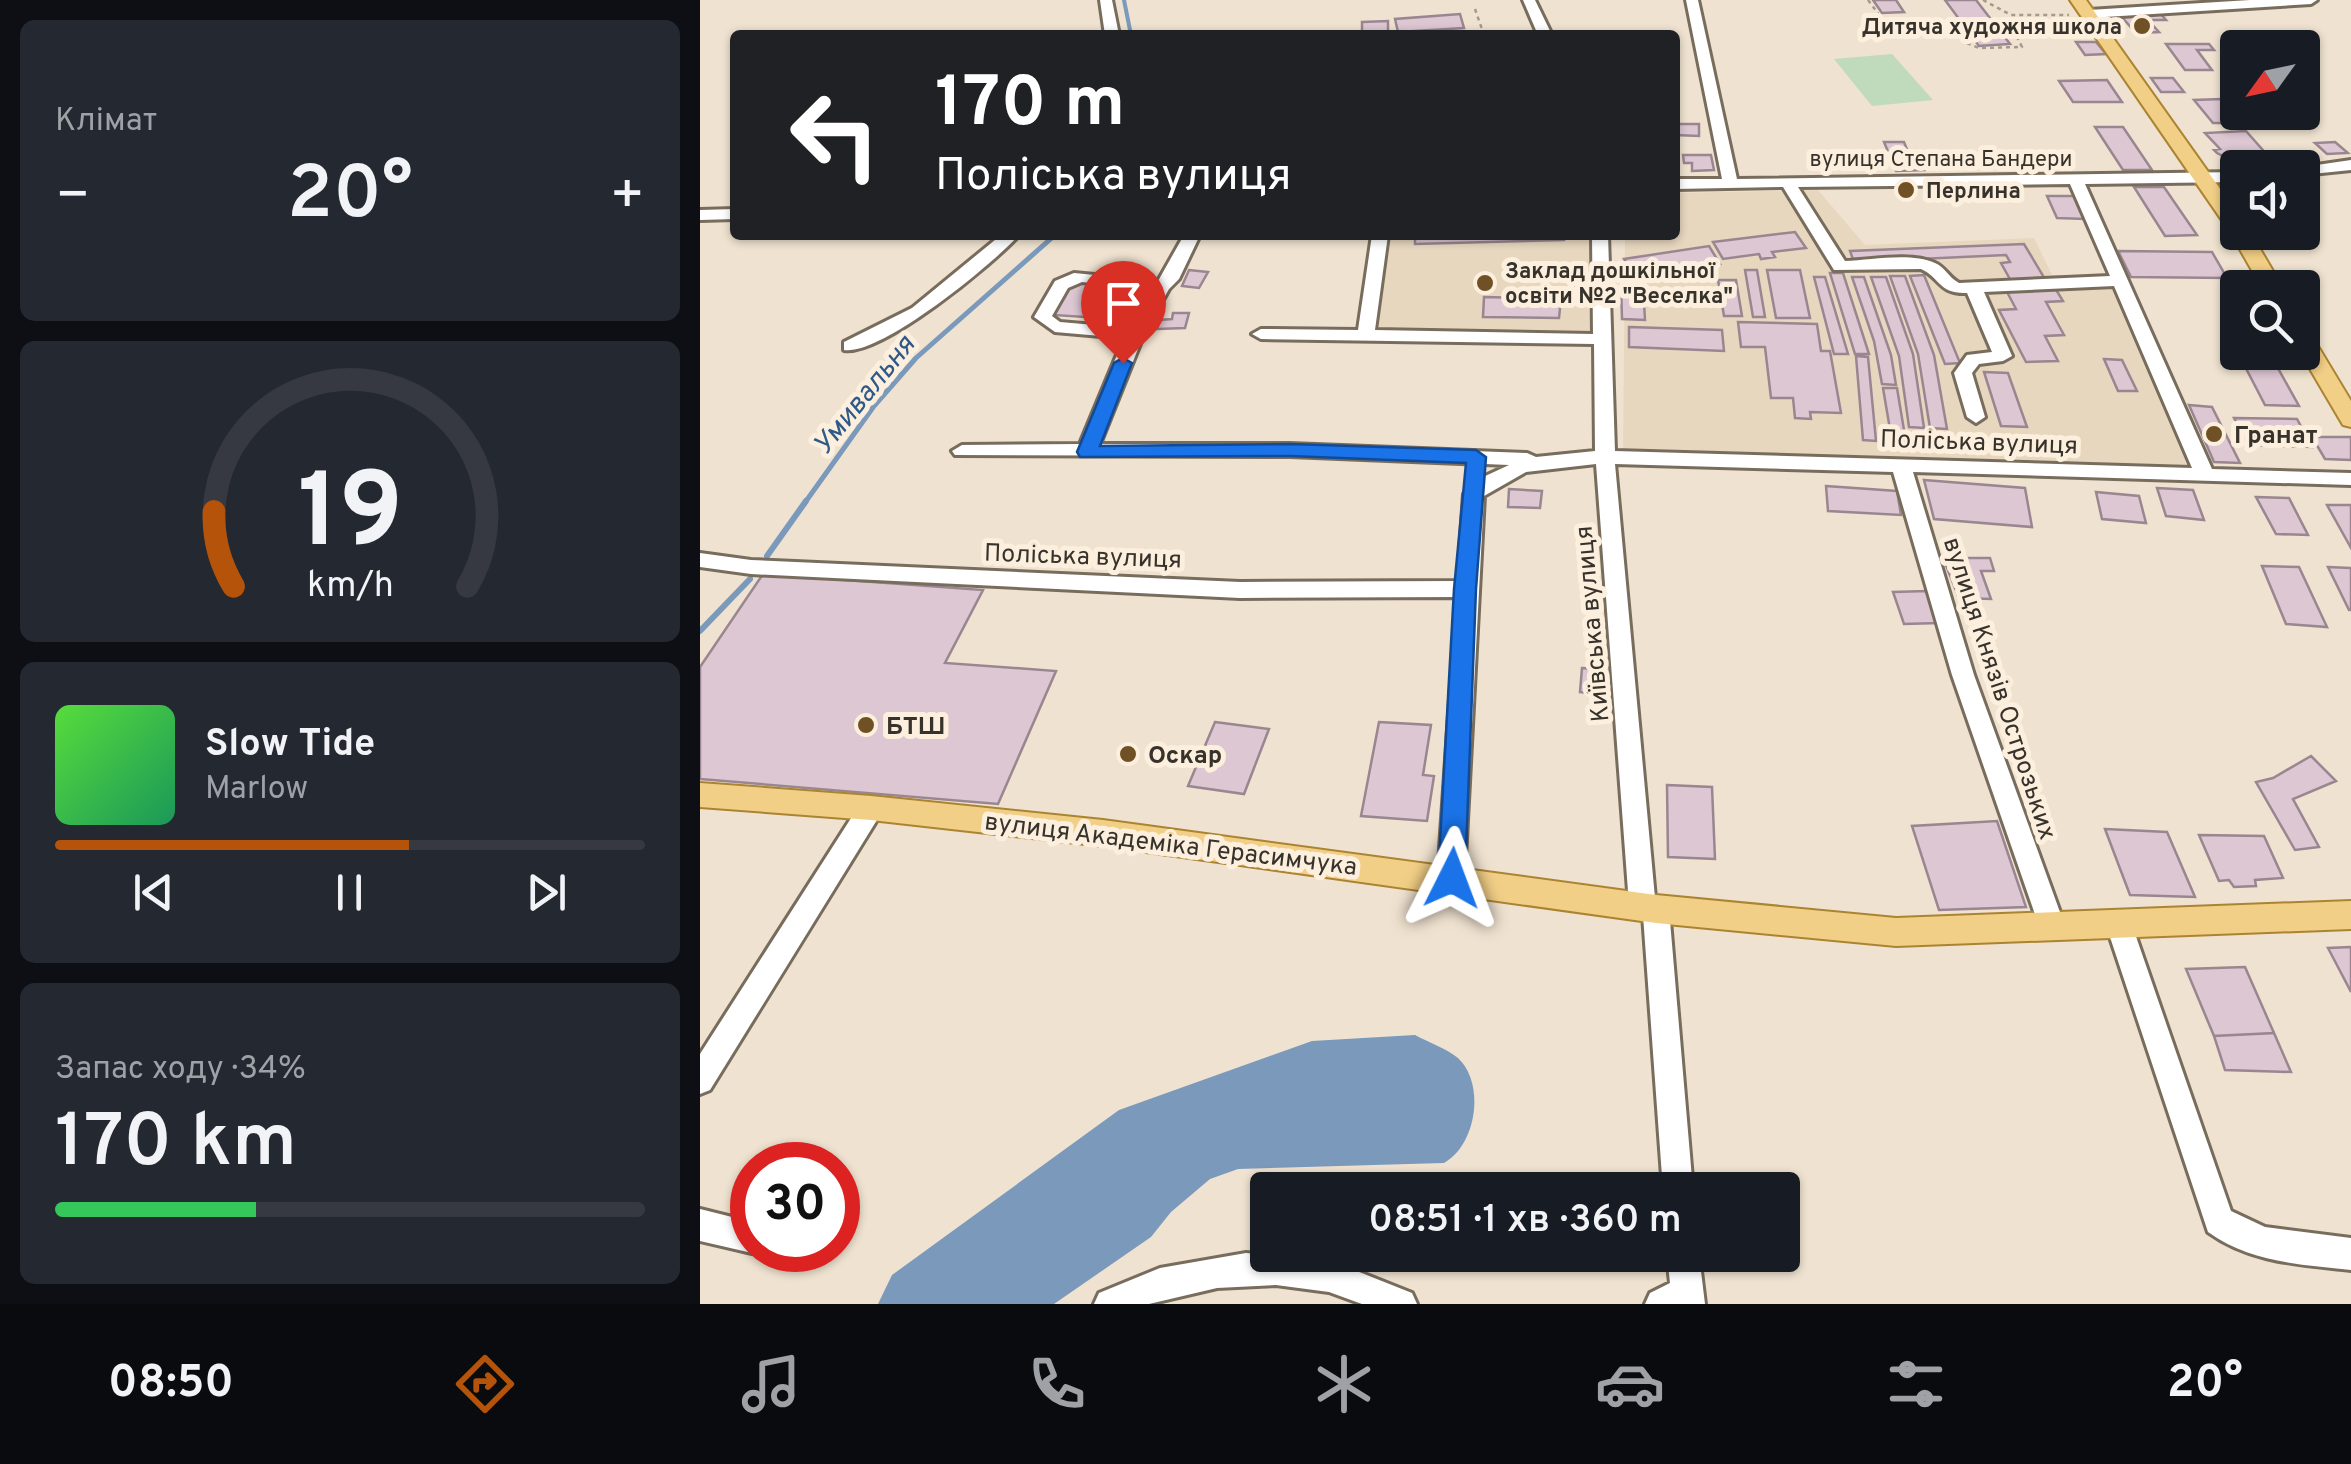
<!DOCTYPE html>
<html lang="uk">
<meta charset="utf-8">
<style>
:root{--surface:#171b24;--page:#242831;--text:#f1f3f6;--muted:#9ea1a6;--line:#363941;--accent:#b45309}
body{margin:0;font-family:Overpass,sans-serif;background:var(--page);color:var(--text);height:100vh;display:flex;flex-direction:column;font-size:38px;white-space:nowrap}
*{box-sizing:border-box;margin:0}
p{font-size:32px;color:var(--muted)}
.icon{flex:none;width:55px;height:55px;fill:none;stroke:currentColor;stroke-width:2;stroke-linecap:round;stroke-linejoin:round}
.map{position:relative;flex:1;overflow:hidden}
.panel{display:flex;flex-direction:column;gap:20px;padding:20px;background:#0d0f14;width:700px}
.panel>*{flex:none}
.banner{position:absolute;left:30px;top:30px;width:950px;height:210px;border-radius:10px;box-shadow:0 2px 8px #0004;background:#202124;color:#fff;overflow:hidden}
.needle{width:65px;rotate:237deg}
.buttons{position:absolute;left:1520px;top:30px;display:grid;gap:20px}
.buttons a{display:grid;place-items:center;width:100px;height:100px;border-radius:10px;background:var(--surface);box-shadow:0 2px 8px #0004;font-size:50px}
.speed{position:absolute;left:30px;top:1142px;display:flex;gap:20px;font-size:50px;font-weight:700;text-align:center}
.speed>*{display:grid;place-content:center;width:130px;height:130px;border-radius:50%;background:var(--surface);box-shadow:0 2px 8px #0004;line-height:1}
.speed .limit{border:15px solid #d22;background:#fff;color:#111}
.pin{position:absolute;display:grid;place-items:center;width:85px;height:85px;color:#fff;margin:-102px -42px;border-radius:50% 50% 50% 0;rotate:-45deg;box-shadow:0 0 10px #0007}
.pin .icon{rotate:45deg}
.me{position:absolute;width:110px;margin:-55px;rotate:3deg;stroke-linejoin:round;filter:drop-shadow(0 0 8px #0008)}
.turn{display:flex;align-items:center;gap:35px;height:210px;padding:0 40px;font-size:45px}
.turn .icon{width:130px;height:130px;stroke-width:2.5}
.turn b{display:block;font-size:70px;line-height:85px}
.big{font-size:75px;font-weight:600;line-height:1.1}
.panel .card{flex:1;display:flex;flex-direction:column;justify-content:center;gap:15px;min-width:0;padding:0 35px;border-radius:15px;background:var(--page)}
.panel .dial{align-items:center;gap:0}
.dial svg{height:260px;overflow:visible;fill:none;stroke:var(--line);stroke-width:7;stroke-linecap:round;text-anchor:middle}
.dial text{fill:var(--text);stroke:none}
.song{display:flex;align-items:center;gap:30px}
.cover{width:120px;height:120px;border-radius:15px;background:linear-gradient(135deg,hsl(110 70% 55%),hsl(150 70% 35%))}
.played{height:10px;border-radius:5px;background:linear-gradient(90deg,var(--accent) 60%,var(--line) 60%)}
.keys{display:flex;justify-content:space-around;direction:ltr}
.heat{display:flex;justify-content:space-between;align-items:center;font-size:55px;direction:ltr}
.charge{height:15px;border-radius:8px;background:linear-gradient(90deg,#34c759 34%,var(--line) 0)}
.trip{position:absolute;left:550px;top:1172px;width:550px;height:100px;border-radius:10px;background:var(--surface);box-shadow:0 2px 8px #0004;font-weight:600;line-height:100px;text-align:center}
.tabs{display:flex;height:160px;justify-content:space-around;align-items:center;background:#090b0e;color:var(--muted)}
.tabs .icon{width:70px;height:70px}
.tabs .active{color:var(--accent)}
.tabs b{font-size:45px;color:var(--text)}
main{display:flex;flex:1;min-height:0}
.map>svg:first-child{display:block}
</style>
<main>
<section class="panel">
<div class="card"><p>Клімат</p>
<div class="heat"><a>−</a><b class="big">20°</b><a>+</a></div>
</div>
<div class="card dial"><svg viewBox="0 0 100 80">
<path d="M14 69A42 42 0 1 1 86 69"/>
<path d="M14 69A42 42 0 0 1 8 46" stroke="#b45309"/>
<text x="50" y="56" font-size="32" font-weight="700">19</text>
<text x="50" y="72" font-size="11">km/h</text>
</svg></div>
<div class="card">
<div class="song"><i class="cover"></i><div><b>Slow Tide</b><p>Marlow</p></div></div>
<div class="played"></div>
<div class="keys"><svg class="icon" aria-label="previous" viewBox="0 0 24 24"><path d="M18 5L8 12l10 7zM5 5v14"/></svg><svg class="icon" aria-label="pause" viewBox="0 0 24 24"><path d="M8 5v14M16 5v14"/></svg><svg class="icon" aria-label="next" viewBox="0 0 24 24"><path d="M6 5l10 7-10 7zM19 5v14"/></svg></div>
</div>
<div class="card"><p>Запас ходу · 34%</p><b class="big">170 km</b><div class="charge"></div></div>
</section>
<div class="map">
<svg width="1651" height="1304" viewBox="0 0 1651 1304">
<rect width="100%" height="100%" fill="#efe2d0"/>
<!-- built -->
<path fill="#e7d7bf" d="M1118 190 1165 245 1334 238 1352 275 1406 276 1487 465 923 452 925 235H975V193Z
M686 235H892L890 336 674 331Z"/>
<!-- green -->
<path fill="#bfdbbc" d="M1192 54 1233 100 1172 106 1134 59Z"/>
<!-- water -->
<path fill="#7b99bb" d="M715 1035C728 1042 747 1049 758 1058 786 1084 776 1146 744 1163L538 1169 510 1179 471 1212 451 1237 354 1304H178L192 1275 419 1110 612 1041Z"/>
<g fill="none" stroke-linecap="round" stroke-linejoin="round">
<!-- stream-far2 -->
<path stroke="#7b99bb" stroke-width="4" d="M424 0 431 35"/>
<!-- stream-far1 -->
<path stroke="#7b99bb" stroke-width="5" d="M104 504 174 406 216 358 355 235"/>
<!-- stream -->
<path stroke="#7b99bb" stroke-width="6" d="M67 556 106 501
M0 631 50 579"/>
</g>
<!-- building -->
<path fill="#dcc7d2" stroke="#998690" stroke-width="2.5" d="M1173 0H1196L1204 12 1182 13Z
M1245 0H1276L1310 44 1279 46Z
M1460 13 1466 20H1448L1459 32 1436 33 1420 15Z
M760 14 764 28 698 32 695 19Z
M688 21V35H662V22Z
M1376 42H1396L1406 54 1385 55Z
M1466 44H1509L1514 50H1497L1512 70H1485Z
M1451 78H1473L1484 92H1461Z
M1407 80 1422 102H1373L1359 81Z
M1522 99 1542 123H1513L1494 100Z
M975 124H999V136L975 135Z
M1395 127H1423L1452 170H1423Z
M1546 131 1569 157 1531 160 1517 153 1514 150 1520 149 1505 133Z
M1184 142H1204L1210 157H1218L1224 170 1196 171Z
M1635 142 1648 153 1627 154 1615 143Z
M983 155H1011L1014 170 992 171V163H984Z
M1434 187H1464L1497 235 1465 236Z
M1347 196H1374L1385 219 1357 218Z
M1095 232 1106 248 1072 252 1075 257 1061 259 1059 254 1023 259 1013 242Z
M715 235H864V240L715 244Z
M1324 244 1345 279 1311 281 1301 263 1310 262 1306 255 1154 262 1150 251Z
M1009 246 1020 264 935 276 924 259Z
M1418 251 1512 252 1527 278 1431 277Z
M489 270 508 272 499 288 482 286Z
M1045 270H1057L1065 317H1053Z
M1067 270H1100L1110 318H1076Z
M1130 273H1143L1169 354H1155Z
M1224 275 1260 363 1245 364 1210 276Z
M1190 276H1205L1234 355 1247 429 1230 428 1218 354Z
M1114 277H1125L1148 354H1134Z
M1152 277H1164L1191 355 1196 385 1182 384 1174 341Z
M1171 277H1186L1213 354 1224 428 1209 427 1199 356Z
M375 280 405 282 385 317 353 315Z
M1018 280H1036L1042 316H1024Z
M921 285H943L945 320 922 319Z
M1355 288 1363 301 1346 302 1364 335 1345 336 1358 361 1326 362 1299 310 1316 309 1306 290Z
M784 297 861 299 859 318 783 317Z
M473 313H489L485 328 457 329 459 320 472 319Z
M1038 322 1117 324 1121 351H1130L1141 413 1110 412 1111 419 1095 418 1093 398H1071L1065 347H1041Z
M929 327 1022 330 1024 351 929 347Z
M1538 353 1570 354 1599 406 1565 405Z
M1156 356 1168 357 1176 441 1163 440Z
M1404 359 1422 360 1437 391H1418Z
M1284 372 1308 373 1327 427 1301 426Z
M1183 388H1197L1207 448 1193 447Z
M1489 405 1512 407 1540 463 1514 462Z
M1534 418 1597 419 1612 447 1548 445Z
M1612 437H1651V460L1625 459Z
M1224 480 1325 488 1332 527 1234 519Z
M1126 486 1197 491 1201 515 1128 511Z
M1457 488 1493 490 1504 520 1466 516Z
M809 489 842 491 840 508 808 507Z
M1396 492 1439 496 1446 523 1402 519Z
M1556 497 1589 498 1608 535 1576 534Z
M1627 505H1651V548Z
M1243 558H1290L1294 571H1281L1291 599 1259 598Z
M1562 566 1599 567 1627 627 1586 624Z
M1628 567 1651 568V610H1649Z
M63 574 283 590 245 663 356 671 298 804 0 779V667Z
M1227 591 1239 623 1204 624 1193 592Z
M882 668 906 670 905 680H914L913 688H903L902 694 880 692Z
M515 722 569 729 544 794 488 786Z
M679 722 731 725 723 775 734 776 727 821 661 816Z
M1611 756 1636 781 1593 799 1619 847 1595 850 1556 782 1573 778Z
M967 785 1012 787 1015 859 968 857Z
M1297 821 1326 907 1239 910 1212 826Z
M1405 829 1467 832 1495 897 1430 895Z
M1499 835 1564 836 1583 878 1555 880 1556 886 1534 887 1529 880 1519 881Z
M1651 947V992L1628 948Z
M1545 967 1574 1033 1514 1036 1486 969Z
M1574 1033 1591 1072 1525 1070 1514 1036Z"/>
<g fill="none" stroke-linecap="round" stroke-linejoin="round">
<!-- minor casing -->
<g stroke="#786d5d" stroke-width="6">
<path id="minor" d="M400 0H412L419 35H405Z
M823 0H835L852 35H838Z
M986 0H998L1037 179 1538 172V182L1385 184 1512 469 1651 473V485L1213 472 1274 675 1365 926 1361 934 1352 938 1343 934 1339 926 1252 675 1193 472 915 464 955 898 965 901 969 909 993 1190H963L943 915 933 912 929 904 896 464 826 472 784 496 764 878 760 886 751 889 742 886 738 878 757 597 540 598 51 574 0 567V553L51 560 540 582 758 581 764 494 781 478 809 465 590 456 255 455 252 451 262 445 380 444 424 338 355 332 334 317 355 281 374 273 458 281 484 235H500L479 279 469 289 444 334 400 444H590L827 453 836 457 895 451 894 344 561 339 552 334 561 329 658 330 672 235H688L675 330 893 334 892 235H908L915 451 1492 468 1414 286 1284 292 1312 356 1303 361 1279 364 1272 373 1285 417 1276 423 1267 417 1254 373 1267 355 1292 352 1267 293C1238 294 1241 278 1221 269L1134 270 1083 187 975 189V179H1022ZM1370 184 1410 276 1259 283C1248 277 1245 267 1235 263 1211 252 1171 260 1145 261L1098 187ZM382 282 451 290 429 328 360 322 352 316 368 288Z
M1550 0H1617L1611 4 1389 18 1383 14 1389 10Z
M1651 160V170L1602 175V168H1596Z
M35 209V219L0 220V210Z
M301 235H319C293 264 181 356 144 350V342L212 308Z
M171 798 180 801 183 808 180 815 10 1090 0 1094V1054L162 801Z
M1419 914 1428 917 1432 925 1531 1211 1565 1227 1651 1238V1270C1600 1264 1551 1263 1508 1232L1406 925 1410 917Z
M0 1209 52 1222V1250H58L52 1253 0 1241Z
M546 1253 629 1260 712 1293 717 1304H662L629 1292 576 1285 517 1288 449 1304H394L399 1293 460 1268Z
M967 1255H999L1005 1304H945L950 1293 970 1283Z"/>
</g>
<!-- major casing -->
<g stroke="#ab8432" stroke-width="4">
<path id="major" d="M1370 0H1386L1538 214V232H1550L1583 288H1562L1530 232Z
M1602 332 1610 333 1651 401V427L1643 425 1600 352Z
M0 783 171 796 403 820 956 895 1196 918 1651 901V929L1196 946 956 923 403 846 171 820 0 807Z"/>
</g>
<!-- path -->
<path stroke="#a49a8d" stroke-width="2.5" stroke-dasharray="4 4" stroke-linecap="butt" d="M1168 0 1180 16
M1283 0 1311 15H1369
M775 9 783 32
M1267 43 1279 48 1322 47 1314 31 1321 29V20H1372"/>
<!-- minor -->
<use href="#minor" fill="#fff" fill-rule="evenodd"/>
<!-- major -->
<use href="#major" fill="#f2cf86" fill-rule="evenodd"/>
</g>
<!-- route -->
<path fill="#1a73e8" stroke="#114b97" stroke-width="2.5" d="M423 358 432 363 400 446 590 444 776 450 786 457 776 589 765 878 761 886 752 889 742 886 738 878 754 589 766 463 590 456 380 457 377 452 414 363Z"/>
<!-- markers -->
<g fill="#705126" stroke="#fcefdd" stroke-width="4">
<circle cx="1442" cy="26" r="10"/>
<circle cx="1206" cy="190" r="10"/>
<circle cx="785" cy="283" r="10"/>
<circle cx="1514" cy="434" r="10"/>
<circle cx="166" cy="725" r="10"/>
<circle cx="428" cy="754" r="10"/>
</g>
<g text-anchor="middle" stroke-width="10" stroke-linejoin="round" paint-order="stroke">
<!-- far-poi labels -->
<g font-size="22" font-weight="bold" fill="#37332c" stroke="#fcefdd" text-anchor="start">
<text x="1422" y="34" text-anchor="end">Дитяча художня школа</text>
<text x="1226" y="198">Перлина</text>
<text x="805" y="278">Заклад дошкільної<tspan x="805" dy="25">освіти №2 "Веселка"</tspan></text>
</g>
<!-- far-street labels -->
<g font-size="22" fill="#37332c" stroke="#fcefdd">
<text x="1241" y="166">вулиця Степана Бандери</text>
</g>
<!-- poi labels -->
<g font-size="25" font-weight="bold" fill="#37332c" stroke="#fcefdd" text-anchor="start">
<text x="1534" y="443">Гранат</text>
<text x="186" y="734">БТШ</text>
<text x="448" y="763">Оскар</text>
</g>
<!-- street labels -->
<g font-size="25" fill="#37332c" stroke="#fcefdd">
<text transform="translate(1279 441) rotate(2)" y="9">Поліська вулиця</text>
<text transform="translate(383 555) rotate(2)" y="9">Поліська вулиця</text>
<text transform="translate(891 624) rotate(-95)" y="9">Київська вулиця</text>
<text transform="translate(1301 688) rotate(72)" y="9">вулиця Князів Острозьких</text>
<text transform="translate(471 843) rotate(7)" y="9">вулиця Академіка Герасимчука</text>
</g>
<!-- water labels -->
<g font-size="28" font-style="italic" fill="#2e5989" stroke="#fcefdd">
<text transform="translate(163 394) rotate(-51)" y="10">Умивальня</text>
</g>
</g>
</svg>
<div class="buttons">
<a><svg class="needle" viewBox="-14 -14 28 28"><path d="M0-13l5 13h-10z" fill="#e53935"/><path d="M0 13l5-13h-10z" fill="#9ea1a6"/></svg></a>
<a><svg class="icon" aria-label="sound" viewBox="0 0 24 24"><path d="M4 9h4l5-4v14l-5-4H4zM17 9q2 3 0 6"/></svg></a>
<a><svg class="icon" aria-label="search" viewBox="0 0 24 24"><circle cx="10" cy="10" r="6"/><path d="M15 15l6 6"/></svg></a>
</div>
<div class="speed"><div class="limit">30</div></div>
<div class="pin" style="left:423px;top:363px;background:#d93025"><svg class="icon" aria-label="arrive" viewBox="0 0 24 24"><path d="M6 21V4h12l-3 4 3 4H6"/></svg></div>
<svg class="me" style="left:752px;top:878px" viewBox="-20 -20 40 40"><path d="M0-17L14 15 0 8-14 15z" fill="#1a73e8" stroke="#fff" stroke-width="4"/></svg>
<div class="trip">08:51 · 1 хв · 360 m</div>
<div class="banner">
<div class="turn"><svg class="icon" aria-label="left" viewBox="0 0 24 24"><path d="M17 20v-9H6M10 6l-5 5 5 5"/></svg><div><b>170 m</b>Поліська вулиця</div></div>
</div>
</div>
</main>
<nav class="tabs">
<b>08:50</b>
<svg class="icon active" aria-label="directions" viewBox="0 0 24 24"><path d="M12 3l9 9-9 9-9-9zM9 14v-3h6M13 9l2 2-2 2"/></svg>
<svg class="icon" aria-label="music" viewBox="0 0 24 24"><path d="M9 18V5l10-2v13"/><circle cx="6" cy="18" r="3"/><circle cx="16" cy="16" r="3"/></svg>
<svg class="icon" aria-label="phone" viewBox="0 0 24 24"><path d="M5 4h4l2 5-3 2q2 4 5 5l2-3 5 2v4C11 20 4 13 5 4z"/></svg>
<svg class="icon" aria-label="climate" viewBox="0 0 24 24"><path d="M12 3v18M4 7l16 10M4 17L20 7"/></svg>
<svg class="icon" aria-label="car" viewBox="0 0 24 24"><path d="M5 17H2v-5l4-1 3-4h7l3 4 3 1v5h-3M9 17h6M6 11h13"/><circle cx="7" cy="17" r="2"/><circle cx="17" cy="17" r="2"/></svg>
<svg class="icon" aria-label="filters" viewBox="0 0 24 24"><path d="M4 7h16M4 17h16"/><circle cx="9" cy="7" r="2"/><circle cx="15" cy="17" r="2"/></svg>
<b>20°</b>
</nav>
